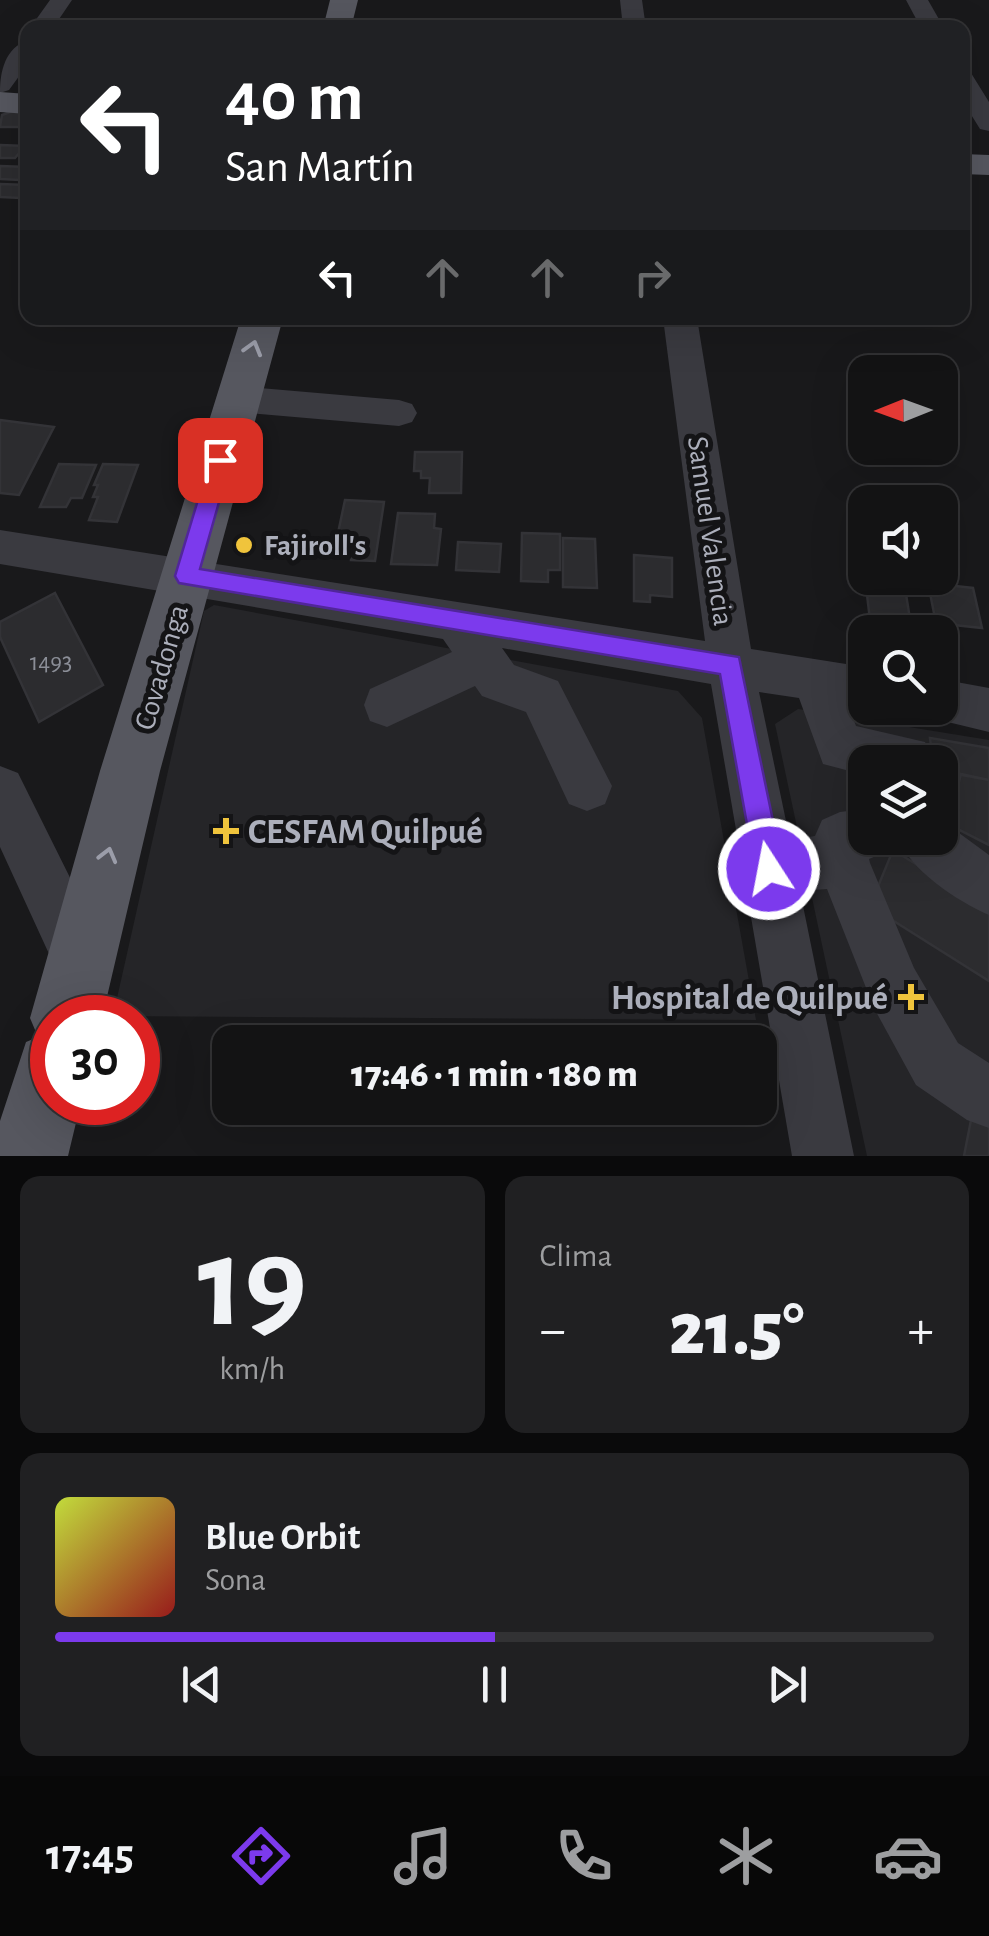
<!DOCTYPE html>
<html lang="es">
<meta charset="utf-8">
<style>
:root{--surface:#131314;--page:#202022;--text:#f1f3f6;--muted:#9d9ea0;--line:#323234;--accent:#7c3aed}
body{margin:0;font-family:"Alegreya Sans",sans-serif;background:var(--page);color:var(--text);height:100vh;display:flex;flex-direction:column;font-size:38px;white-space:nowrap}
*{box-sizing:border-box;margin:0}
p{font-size:32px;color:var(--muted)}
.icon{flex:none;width:55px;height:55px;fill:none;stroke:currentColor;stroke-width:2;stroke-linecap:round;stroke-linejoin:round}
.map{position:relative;height:1156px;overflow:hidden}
.details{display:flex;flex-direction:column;gap:20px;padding:20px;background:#0a0a0b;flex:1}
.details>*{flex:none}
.guide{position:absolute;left:20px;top:20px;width:950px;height:305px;border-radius:20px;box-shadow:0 10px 40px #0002,0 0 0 2px var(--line);background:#202124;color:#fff;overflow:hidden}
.needle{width:65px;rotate:269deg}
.buttons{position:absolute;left:848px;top:355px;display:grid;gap:20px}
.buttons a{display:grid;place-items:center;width:110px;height:110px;border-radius:20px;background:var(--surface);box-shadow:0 10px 40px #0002,0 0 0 2px var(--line);font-size:50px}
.speed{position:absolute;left:30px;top:995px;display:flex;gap:20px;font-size:50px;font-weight:700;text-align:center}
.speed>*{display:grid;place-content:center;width:130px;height:130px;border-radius:50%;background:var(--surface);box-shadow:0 10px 40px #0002,0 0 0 2px var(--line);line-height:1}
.speed .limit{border:15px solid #d22;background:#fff;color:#111}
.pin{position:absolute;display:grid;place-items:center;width:85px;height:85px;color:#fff;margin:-42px;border-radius:20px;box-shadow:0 5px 15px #0006}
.me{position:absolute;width:110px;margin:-55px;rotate:349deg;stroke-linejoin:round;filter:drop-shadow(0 0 8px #0008)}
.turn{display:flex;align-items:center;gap:35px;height:210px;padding:0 40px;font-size:45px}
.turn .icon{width:130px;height:130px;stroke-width:2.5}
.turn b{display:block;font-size:70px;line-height:85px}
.lanes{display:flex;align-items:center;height:95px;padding:0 40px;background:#0003;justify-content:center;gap:50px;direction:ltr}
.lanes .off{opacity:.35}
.big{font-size:75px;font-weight:800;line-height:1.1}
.details .widget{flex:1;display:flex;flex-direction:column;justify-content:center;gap:15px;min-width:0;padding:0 35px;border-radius:20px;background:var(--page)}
.details .dial{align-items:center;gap:0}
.dial b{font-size:130px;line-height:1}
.song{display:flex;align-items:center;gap:30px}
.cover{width:120px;height:120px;border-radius:15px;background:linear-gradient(135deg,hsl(70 70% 55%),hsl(0 70% 35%))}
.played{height:10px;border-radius:5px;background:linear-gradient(90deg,var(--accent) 50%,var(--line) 50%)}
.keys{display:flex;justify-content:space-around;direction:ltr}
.heat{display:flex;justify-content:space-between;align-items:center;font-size:55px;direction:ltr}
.details .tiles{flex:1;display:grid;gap:20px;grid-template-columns:1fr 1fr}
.widget:last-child{grid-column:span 2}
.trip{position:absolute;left:212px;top:1025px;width:565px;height:100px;border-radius:20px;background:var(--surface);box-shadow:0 10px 40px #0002,0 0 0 2px var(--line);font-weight:800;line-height:100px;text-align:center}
.tabs{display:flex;height:160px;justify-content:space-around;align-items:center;background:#080808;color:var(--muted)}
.tabs .icon{width:70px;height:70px}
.tabs .current{color:var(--accent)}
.tabs b{font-size:45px;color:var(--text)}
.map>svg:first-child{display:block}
</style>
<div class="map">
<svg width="989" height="1156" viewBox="0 0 989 1156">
<rect width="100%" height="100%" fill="#19191b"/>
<!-- built -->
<path fill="#252528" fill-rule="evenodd" d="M214 605 678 691 702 718 756 1020 113 1016 204 611Z
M798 709 989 740V1156H867L775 724ZM865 762H940V838H865Z"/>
<!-- building -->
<path fill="#2c2c2f" stroke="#333337" stroke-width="2.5" d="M13 111 28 112V127H0L2 115Z
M0 145 25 146 15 158H0Z
M0 166 28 167V169L20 180 0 179Z
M0 184 28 185V188L21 198 0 197Z
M0 420 54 427 19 495 0 493Z
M415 452H462L461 493H429L430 478H421V471H414Z
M59 464 96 465 82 498H71L66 507H40Z
M103 464 138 465 117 522 89 520 98 497H93L98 485H94Z
M345 500 384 502 375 561 351 560 352 553 334 552Z
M398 513 435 514 434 528 441 529 437 565 391 564Z
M522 533 560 534V570H548V582L521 581Z
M563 538 595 539 597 588 563 587Z
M458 542 501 544 499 572 456 570Z
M634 555 672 558V597L650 595V602L634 601Z
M865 578 904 582 911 625 870 620Z
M928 583 973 588 982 628 936 623Z
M55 593 103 685 39 722 0 637V622Z
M930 738 989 748V780L940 771V762H933Z
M961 774 989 780V845L948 824Z
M893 850 989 909V981L870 906Z
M972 1115 989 1125V1156H964Z"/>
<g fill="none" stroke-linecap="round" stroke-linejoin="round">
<!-- minor -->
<path fill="#3a3a40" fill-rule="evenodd" d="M50 0H72L53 28H30Z
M620 0H642L646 28H623Z
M906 0H928L944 28H921Z
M28 40V64L9 90 0 93C0 71 5 48 28 40Z
M962 71 971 73 989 102V131L980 129 962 100Z
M663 318H697L751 649 865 667V708H870L849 707 856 726 925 742 932 759 931 762H865V775L823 764 799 698 759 692 790 840 815 836 822 820 840 812 865 809V838H890L883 853 869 859 870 863 914 968 958 1043 989 1063V1128L967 1120 916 1085 874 1008 827 889 800 891 854 1156H792L711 684 502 648 514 665 558 681 612 786 605 804 587 811 569 804 526 712 482 696 475 686 387 727 370 721 364 705 370 689 452 652 443 639 0 564V530L705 641Z
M238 386 399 400 412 404 417 413 412 422 399 426 238 412 225 408 220 399 225 390Z
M940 679 989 688V732L923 716 919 708H940Z
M0 766 18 773 101 940 109 960 101 980 81 988 61 980 0 847Z
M940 819 989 855V915C957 901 910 870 898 838H940Z"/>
<!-- major -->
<path fill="#56575f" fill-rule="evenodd" d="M330 0H358L351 28H323Z
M0 92 28 94V114L0 112Z
M962 154 989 155V175L962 174Z
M241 318H283L160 771 102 1018H52V1102H81L68 1156H0V1121L26 1042 38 1037 30 1018 100 771Z"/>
</g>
<!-- one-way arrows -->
<defs><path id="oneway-chevron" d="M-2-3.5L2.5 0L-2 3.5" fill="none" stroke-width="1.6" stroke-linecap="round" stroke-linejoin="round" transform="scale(2.5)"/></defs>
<g stroke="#9b9da9">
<use href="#oneway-chevron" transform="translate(253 348) rotate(-74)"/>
<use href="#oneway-chevron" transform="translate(108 855) rotate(-75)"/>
</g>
<!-- route -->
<path fill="#7c3aed" stroke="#51269a" stroke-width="2.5" d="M220 453 231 460 200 569 739 657 783 869 779 879 769 883 759 879 755 869 720 674 179 583 175 576 210 460Z"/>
<!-- markers -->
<g fill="#f0c43c" stroke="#141416" stroke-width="4">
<circle cx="244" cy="545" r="10"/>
<path d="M221 816h10v10h10v10h-10v10h-10v-10h-10v-10h10z"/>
<path d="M906 982h10v10h10v10h-10v10h-10v-10h-10v-10h10z"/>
</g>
<g text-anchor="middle" stroke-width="10" stroke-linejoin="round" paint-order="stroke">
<!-- number labels -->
<g font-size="25" fill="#8b8e97">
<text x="51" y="670">1493</text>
</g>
<!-- street labels -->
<g font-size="30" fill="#acafbb" stroke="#141416">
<text transform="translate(711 531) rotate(82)" y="10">Samuel Valencia</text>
<text transform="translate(161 667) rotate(-74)" y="10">Covadonga</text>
</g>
<!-- poi labels -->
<g font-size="30" font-weight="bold" fill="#acafbb" stroke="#141416" text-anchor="start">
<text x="264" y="555">Fajiroll's</text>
</g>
<!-- near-poi labels -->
<g font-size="35" font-weight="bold" fill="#acafbb" stroke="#141416" text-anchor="start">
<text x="248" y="843">CESFAM Quilpué</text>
<text x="888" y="1009" text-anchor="end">Hospital de Quilpué</text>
</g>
</g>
</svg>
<div class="buttons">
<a><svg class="needle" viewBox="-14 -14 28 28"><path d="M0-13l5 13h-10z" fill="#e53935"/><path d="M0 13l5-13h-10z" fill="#9d9ea0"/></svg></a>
<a><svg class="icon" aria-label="sound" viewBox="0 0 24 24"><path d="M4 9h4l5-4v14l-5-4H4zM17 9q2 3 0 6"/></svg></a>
<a><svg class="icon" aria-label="search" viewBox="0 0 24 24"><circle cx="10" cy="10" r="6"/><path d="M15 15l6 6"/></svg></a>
<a><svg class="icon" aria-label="layers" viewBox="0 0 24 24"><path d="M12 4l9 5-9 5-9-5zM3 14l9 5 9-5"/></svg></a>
</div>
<div class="speed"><div class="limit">30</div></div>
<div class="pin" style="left:220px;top:460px;background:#d93025"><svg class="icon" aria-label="arrive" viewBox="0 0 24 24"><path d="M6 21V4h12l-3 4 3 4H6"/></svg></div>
<svg class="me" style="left:769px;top:869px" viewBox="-20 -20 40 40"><circle r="17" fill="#7c3aed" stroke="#fff" stroke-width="3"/><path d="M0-11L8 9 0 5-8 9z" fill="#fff"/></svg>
<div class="trip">17:46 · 1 min · 180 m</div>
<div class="guide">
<div class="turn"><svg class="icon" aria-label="left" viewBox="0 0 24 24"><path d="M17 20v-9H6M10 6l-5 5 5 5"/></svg><div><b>40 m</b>San Martín</div></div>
<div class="lanes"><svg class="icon" aria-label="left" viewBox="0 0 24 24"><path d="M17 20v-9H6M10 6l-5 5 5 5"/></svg><svg class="icon off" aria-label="ahead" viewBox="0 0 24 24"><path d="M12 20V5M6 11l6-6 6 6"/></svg><svg class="icon off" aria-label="ahead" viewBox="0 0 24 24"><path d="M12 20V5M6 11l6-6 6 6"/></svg><svg class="icon off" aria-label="right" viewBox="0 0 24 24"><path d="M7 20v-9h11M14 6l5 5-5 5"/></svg></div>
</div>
</div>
<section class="details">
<div class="tiles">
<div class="widget dial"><b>19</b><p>km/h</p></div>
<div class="widget"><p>Clima</p>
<div class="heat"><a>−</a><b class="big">21.5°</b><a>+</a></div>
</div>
<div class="widget">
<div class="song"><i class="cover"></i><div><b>Blue Orbit</b><p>Sona</p></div></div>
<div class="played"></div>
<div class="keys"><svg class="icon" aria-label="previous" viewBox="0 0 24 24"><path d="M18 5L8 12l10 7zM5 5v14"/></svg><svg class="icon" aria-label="pause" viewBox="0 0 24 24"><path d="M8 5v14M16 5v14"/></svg><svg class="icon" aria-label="next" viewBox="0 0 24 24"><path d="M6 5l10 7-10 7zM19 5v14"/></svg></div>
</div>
</div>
</section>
<nav class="tabs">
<b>17:45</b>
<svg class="icon current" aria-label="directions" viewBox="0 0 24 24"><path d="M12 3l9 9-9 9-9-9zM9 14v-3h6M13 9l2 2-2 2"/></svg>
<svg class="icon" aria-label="music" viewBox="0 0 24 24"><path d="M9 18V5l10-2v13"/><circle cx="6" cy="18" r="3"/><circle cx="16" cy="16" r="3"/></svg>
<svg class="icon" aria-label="phone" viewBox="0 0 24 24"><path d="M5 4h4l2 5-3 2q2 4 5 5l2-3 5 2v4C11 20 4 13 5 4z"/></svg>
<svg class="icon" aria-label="climate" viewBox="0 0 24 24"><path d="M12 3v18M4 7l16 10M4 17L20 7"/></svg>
<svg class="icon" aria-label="car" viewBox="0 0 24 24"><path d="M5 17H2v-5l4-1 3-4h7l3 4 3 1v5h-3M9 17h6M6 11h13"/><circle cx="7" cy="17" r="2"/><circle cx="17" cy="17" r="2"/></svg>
</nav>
